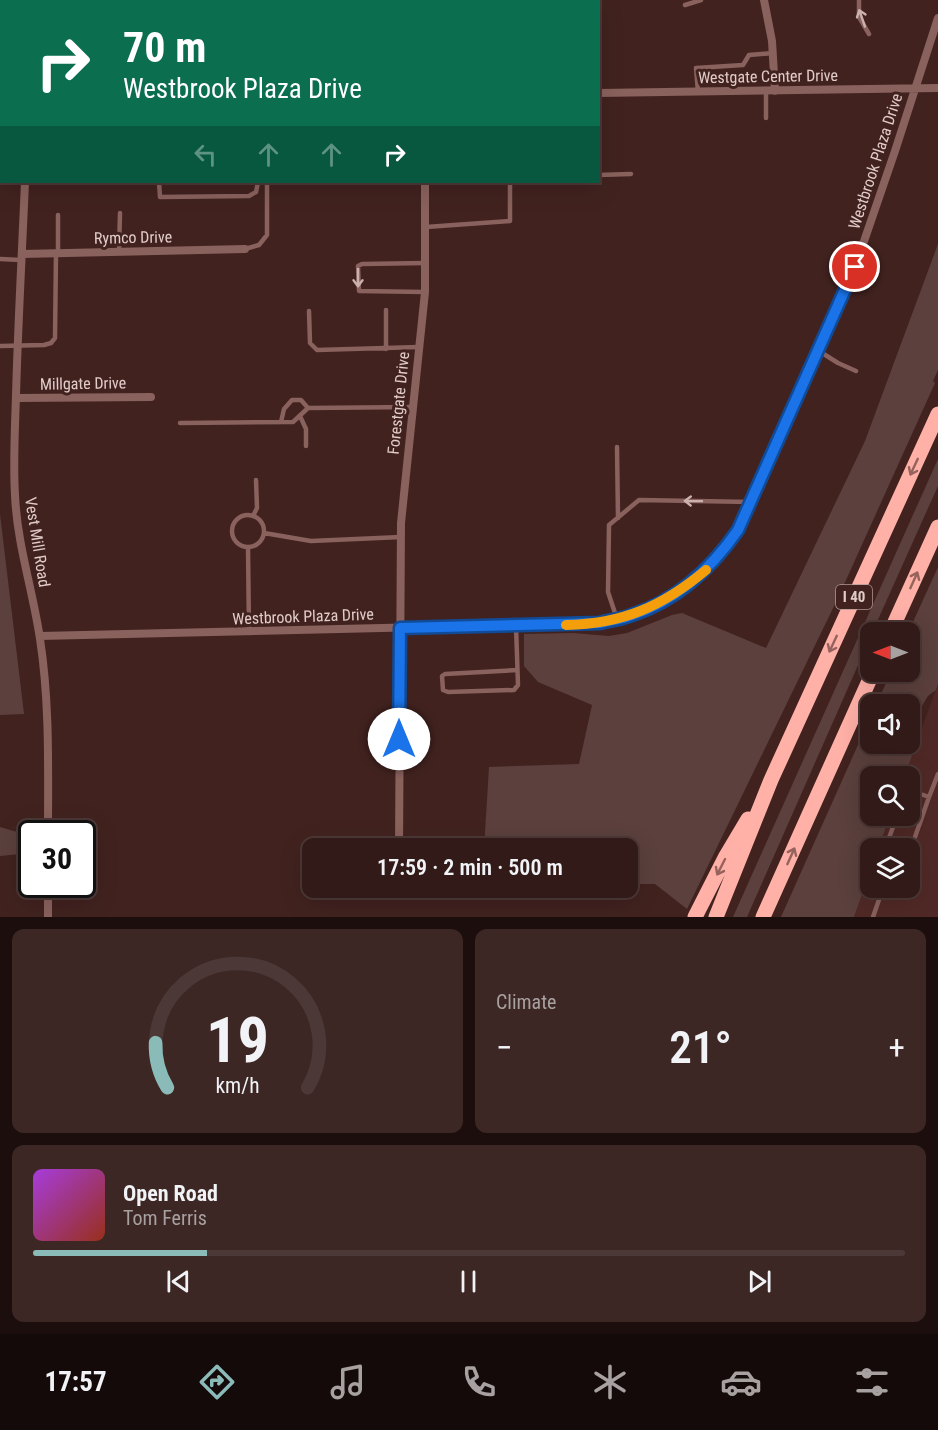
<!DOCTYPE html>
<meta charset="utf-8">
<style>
:root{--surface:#311a17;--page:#3d2724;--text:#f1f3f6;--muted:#a8a1a1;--line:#4c3836;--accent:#8bbbb9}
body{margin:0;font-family:"Roboto Condensed",sans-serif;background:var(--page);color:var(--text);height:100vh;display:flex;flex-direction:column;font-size:22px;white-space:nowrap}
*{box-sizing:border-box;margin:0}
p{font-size:20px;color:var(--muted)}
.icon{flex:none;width:33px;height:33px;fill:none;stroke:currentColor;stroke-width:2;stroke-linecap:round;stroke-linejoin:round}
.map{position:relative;height:917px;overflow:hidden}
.sheet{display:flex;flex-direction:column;gap:12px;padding:12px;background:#1b0e0d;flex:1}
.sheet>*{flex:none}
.guide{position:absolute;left:0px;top:0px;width:600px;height:183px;box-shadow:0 6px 24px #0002,0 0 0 2px var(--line);background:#0b6e4f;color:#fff;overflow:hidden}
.needle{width:39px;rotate:270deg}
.controls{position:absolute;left:860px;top:622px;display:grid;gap:12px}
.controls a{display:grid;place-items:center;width:60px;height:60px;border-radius:12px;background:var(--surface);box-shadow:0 6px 24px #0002,0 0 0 2px var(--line);font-size:30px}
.speed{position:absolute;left:18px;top:820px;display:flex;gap:12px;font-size:30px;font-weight:700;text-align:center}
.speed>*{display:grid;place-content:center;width:78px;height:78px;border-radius:50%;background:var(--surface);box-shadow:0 6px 24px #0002,0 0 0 2px var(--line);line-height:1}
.speed .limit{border:3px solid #111;border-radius:9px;background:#fff;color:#111}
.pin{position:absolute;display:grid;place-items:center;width:51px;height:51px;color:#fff;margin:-26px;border:3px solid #fff;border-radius:50%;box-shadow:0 2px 6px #0007}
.me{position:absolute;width:66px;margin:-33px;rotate:0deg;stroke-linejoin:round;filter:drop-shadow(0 0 4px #0008)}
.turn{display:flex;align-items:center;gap:21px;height:126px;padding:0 24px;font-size:27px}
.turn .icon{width:78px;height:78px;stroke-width:2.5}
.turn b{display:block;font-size:42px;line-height:51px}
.lanes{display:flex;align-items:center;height:57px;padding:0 24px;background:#0003;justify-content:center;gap:30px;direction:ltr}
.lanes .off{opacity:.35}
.big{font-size:45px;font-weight:600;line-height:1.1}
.sheet .tile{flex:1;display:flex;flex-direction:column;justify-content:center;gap:9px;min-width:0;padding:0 21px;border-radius:12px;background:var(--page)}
.sheet .dial{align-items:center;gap:0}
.dial svg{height:156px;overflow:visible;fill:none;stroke:var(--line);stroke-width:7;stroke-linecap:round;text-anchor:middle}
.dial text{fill:var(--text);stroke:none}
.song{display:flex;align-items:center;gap:18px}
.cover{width:72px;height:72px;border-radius:9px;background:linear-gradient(135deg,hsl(280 70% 55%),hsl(10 70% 35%))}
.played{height:6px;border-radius:3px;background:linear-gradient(90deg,var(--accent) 20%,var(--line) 20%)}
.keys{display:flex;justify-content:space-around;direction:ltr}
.heat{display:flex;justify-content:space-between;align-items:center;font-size:33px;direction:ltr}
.sheet .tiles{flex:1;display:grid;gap:12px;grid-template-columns:1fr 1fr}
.tile:last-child{grid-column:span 2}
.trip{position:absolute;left:302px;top:838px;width:336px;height:60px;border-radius:12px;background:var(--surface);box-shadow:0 6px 24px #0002,0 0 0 2px var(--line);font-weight:600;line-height:60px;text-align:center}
.tabs{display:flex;height:96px;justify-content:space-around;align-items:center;background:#140a09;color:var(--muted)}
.tabs .icon{width:42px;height:42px}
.tabs .current{color:var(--accent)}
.tabs b{font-size:27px;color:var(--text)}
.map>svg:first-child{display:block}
</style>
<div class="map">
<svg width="938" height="917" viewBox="0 0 938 917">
<rect width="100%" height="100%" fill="#41221f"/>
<!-- built -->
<path fill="#502926" d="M938 684V917H854L870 872V888H909V849H878L890 816H909V777H904Z"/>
<!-- green -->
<path fill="#5b403d" d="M938 244V370L933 381 935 383 837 600 687 909 655 884H627V849H484L489 767 579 764 592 705 538 682 524 666V634L573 633 609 636 627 633 672 615 682 613 766 648 865 441Z
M938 459V486L872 633H870V638L747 917H733Z
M0 514 24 714 0 715Z
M938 567V684L936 690 928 696 920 709 915 724 913 753 904 777H870V816H890L878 849H870V872L854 917H781L870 718V744H909V705H876L891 672H909L908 633Z
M0 827 24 834 30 848 20 854 0 856Z"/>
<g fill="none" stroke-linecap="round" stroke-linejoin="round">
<!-- lane -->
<path stroke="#89615d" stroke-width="4.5" d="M66 0V2
M159 0V2
M228 0V2
M385 0 387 2
M463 0V2
M538 0V2
M859 0V17L869 34
M250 2V0
M685 5 701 0
M766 91V118
M698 92 696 68 743 65 749 55 773 53
M598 175 631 174
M159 182 160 197 249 196 256 192 258 182
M426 227 510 221V182
M245 249 259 245 267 235V182
M119 252 120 213
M58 253V215
M0 259 21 260
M425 292 359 291 358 266 362 264 425 263
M309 311 310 343 317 350 419 347
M0 346 44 345 51 343 55 338 56 253
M386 349V310
M819 351 838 363 856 371
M300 416 306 429V446
M281 422 284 409 292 400H301L308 408
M180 423 293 422 308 408 413 407
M617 447 618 518
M232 531a16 16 0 1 1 32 0a16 16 0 1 1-32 0Z
M253 516 257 508 256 480
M264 533 311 541 401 537
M248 547 249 633
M617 619 608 592 609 525 639 500 752 502
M516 626 518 685 514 690 448 692 443 690 442 676 445 674 517 670
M909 790 929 797 938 774
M915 837 929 797
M885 849 897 816
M873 917 883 888"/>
<!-- street -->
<path stroke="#89615d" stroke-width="8" d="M764 0 772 41 775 91
M31 2V0
M0 81 2 82
M598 93 938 88
M25 182C22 253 18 324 16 395 15 429 13 462 15 495 17 544 33 591 40 639 50 704 48 769 48 834
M22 254 245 249
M16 398 151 397
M40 636 600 623C611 620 622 619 632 615 678 600 711 569 738 530L850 282 895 151 938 18
M399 849 401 523 425 292V182
M518 888H525
M48 917V885"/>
<!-- highway -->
<path stroke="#ffb0a7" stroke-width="15" d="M890 633 938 527
M695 917 726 856 748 819
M716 917 771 780 938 414
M763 917 873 672"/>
</g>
<!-- one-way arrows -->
<defs><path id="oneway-shaft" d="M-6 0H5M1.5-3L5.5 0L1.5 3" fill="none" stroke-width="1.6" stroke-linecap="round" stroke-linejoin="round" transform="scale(1.5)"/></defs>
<g stroke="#cbb1ae">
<use href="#oneway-shaft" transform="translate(862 18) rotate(-109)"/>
<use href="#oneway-shaft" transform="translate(358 278) rotate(90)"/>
<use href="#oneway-shaft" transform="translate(693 501) rotate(-179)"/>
</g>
<g stroke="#96625c">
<use href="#oneway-shaft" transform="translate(914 467) rotate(115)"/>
<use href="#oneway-shaft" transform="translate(914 580) rotate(-66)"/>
<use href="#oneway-shaft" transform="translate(833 644) rotate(115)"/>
<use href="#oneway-shaft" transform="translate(791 856) rotate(-66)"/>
<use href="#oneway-shaft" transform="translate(721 867) rotate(117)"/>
</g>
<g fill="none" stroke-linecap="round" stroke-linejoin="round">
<!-- route casing -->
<g stroke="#114b97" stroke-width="15">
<path id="route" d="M399 739 400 628 600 623C611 620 622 619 632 615 678 600 711 569 738 530L855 267"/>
</g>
<!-- route -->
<use href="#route" stroke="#1a73e8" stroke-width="10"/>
<!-- slow -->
<path stroke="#f59e0b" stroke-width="10" d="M566 625C623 624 663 606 706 570"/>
</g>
<g text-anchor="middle" stroke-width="6" stroke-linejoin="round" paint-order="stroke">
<!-- shield labels -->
<rect fill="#41221f" stroke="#b19996" stroke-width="1.5" x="836" y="585" width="36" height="24" rx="4.5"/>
<g font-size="15" font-weight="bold" fill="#e1ccc9">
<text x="854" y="602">I 40</text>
</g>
<!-- street labels -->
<g font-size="16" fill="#e1ccc9" stroke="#41221f">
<text transform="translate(768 76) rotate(-1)" y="6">Westgate Center Drive</text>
<text transform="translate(875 161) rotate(-72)" y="6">Westbrook Plaza Drive</text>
<text transform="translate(133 237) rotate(-1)" y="6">Rymco Drive</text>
<text transform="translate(83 383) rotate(-1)" y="6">Millgate Drive</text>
<text transform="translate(398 403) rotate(-84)" y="6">Forestgate Drive</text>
<text transform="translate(38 542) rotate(81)" y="6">Vest Mill Road</text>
<text transform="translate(303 616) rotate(-2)" y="6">Westbrook Plaza Drive</text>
</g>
</g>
</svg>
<div class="controls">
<a><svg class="needle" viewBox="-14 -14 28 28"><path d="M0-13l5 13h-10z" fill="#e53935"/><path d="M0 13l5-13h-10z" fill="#a8a1a1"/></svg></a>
<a><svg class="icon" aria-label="sound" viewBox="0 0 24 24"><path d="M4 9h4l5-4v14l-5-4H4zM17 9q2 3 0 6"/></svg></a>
<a><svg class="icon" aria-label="search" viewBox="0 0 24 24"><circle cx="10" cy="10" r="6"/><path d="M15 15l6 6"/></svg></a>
<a><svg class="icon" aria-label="layers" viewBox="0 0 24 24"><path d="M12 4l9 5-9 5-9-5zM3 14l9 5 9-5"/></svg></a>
</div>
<div class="speed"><div class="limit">30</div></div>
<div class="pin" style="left:855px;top:267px;background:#d93025"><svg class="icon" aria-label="arrive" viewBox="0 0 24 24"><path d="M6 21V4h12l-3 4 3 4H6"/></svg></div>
<svg class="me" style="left:399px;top:739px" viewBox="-20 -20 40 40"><circle r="19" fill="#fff"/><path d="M0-13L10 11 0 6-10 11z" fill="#1a73e8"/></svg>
<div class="trip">17:59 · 2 min · 500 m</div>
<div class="guide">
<div class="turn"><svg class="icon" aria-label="right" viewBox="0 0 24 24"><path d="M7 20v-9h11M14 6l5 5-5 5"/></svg><div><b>70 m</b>Westbrook Plaza Drive</div></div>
<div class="lanes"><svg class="icon off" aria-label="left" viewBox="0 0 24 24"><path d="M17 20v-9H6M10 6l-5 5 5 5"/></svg><svg class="icon off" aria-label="ahead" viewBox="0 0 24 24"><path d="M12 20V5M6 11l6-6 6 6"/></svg><svg class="icon off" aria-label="ahead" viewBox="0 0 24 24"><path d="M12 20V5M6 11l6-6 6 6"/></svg><svg class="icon" aria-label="right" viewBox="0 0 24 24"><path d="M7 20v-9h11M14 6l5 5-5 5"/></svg></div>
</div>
</div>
<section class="sheet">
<div class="tiles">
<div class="tile dial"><svg viewBox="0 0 100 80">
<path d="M14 69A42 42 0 1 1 86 69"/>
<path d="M14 69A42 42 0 0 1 8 46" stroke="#8bbbb9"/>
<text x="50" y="56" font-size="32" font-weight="700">19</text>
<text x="50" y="72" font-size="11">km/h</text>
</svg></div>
<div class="tile"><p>Climate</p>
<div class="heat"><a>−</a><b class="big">21°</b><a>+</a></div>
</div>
<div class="tile">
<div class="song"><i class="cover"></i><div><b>Open Road</b><p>Tom Ferris</p></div></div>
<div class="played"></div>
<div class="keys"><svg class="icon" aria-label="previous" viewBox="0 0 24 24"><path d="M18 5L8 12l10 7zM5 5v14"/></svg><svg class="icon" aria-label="pause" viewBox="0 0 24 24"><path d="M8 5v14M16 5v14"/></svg><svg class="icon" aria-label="next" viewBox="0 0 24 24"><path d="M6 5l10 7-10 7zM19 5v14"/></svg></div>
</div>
</div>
</section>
<nav class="tabs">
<b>17:57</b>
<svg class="icon current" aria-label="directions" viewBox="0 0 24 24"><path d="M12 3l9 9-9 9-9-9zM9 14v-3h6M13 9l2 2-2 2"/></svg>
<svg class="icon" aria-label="music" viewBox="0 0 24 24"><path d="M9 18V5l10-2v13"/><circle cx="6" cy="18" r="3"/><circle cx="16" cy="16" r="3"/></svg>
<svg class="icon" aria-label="phone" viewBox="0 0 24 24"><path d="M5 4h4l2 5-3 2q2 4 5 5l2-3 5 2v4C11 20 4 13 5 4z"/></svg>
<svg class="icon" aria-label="climate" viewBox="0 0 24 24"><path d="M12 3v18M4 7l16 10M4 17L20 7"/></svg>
<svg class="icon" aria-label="car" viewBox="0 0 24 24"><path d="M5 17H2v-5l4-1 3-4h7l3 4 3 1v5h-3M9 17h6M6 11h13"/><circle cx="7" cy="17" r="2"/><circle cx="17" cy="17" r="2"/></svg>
<svg class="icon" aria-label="filters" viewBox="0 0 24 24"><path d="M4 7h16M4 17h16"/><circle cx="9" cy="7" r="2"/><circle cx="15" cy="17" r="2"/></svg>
</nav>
